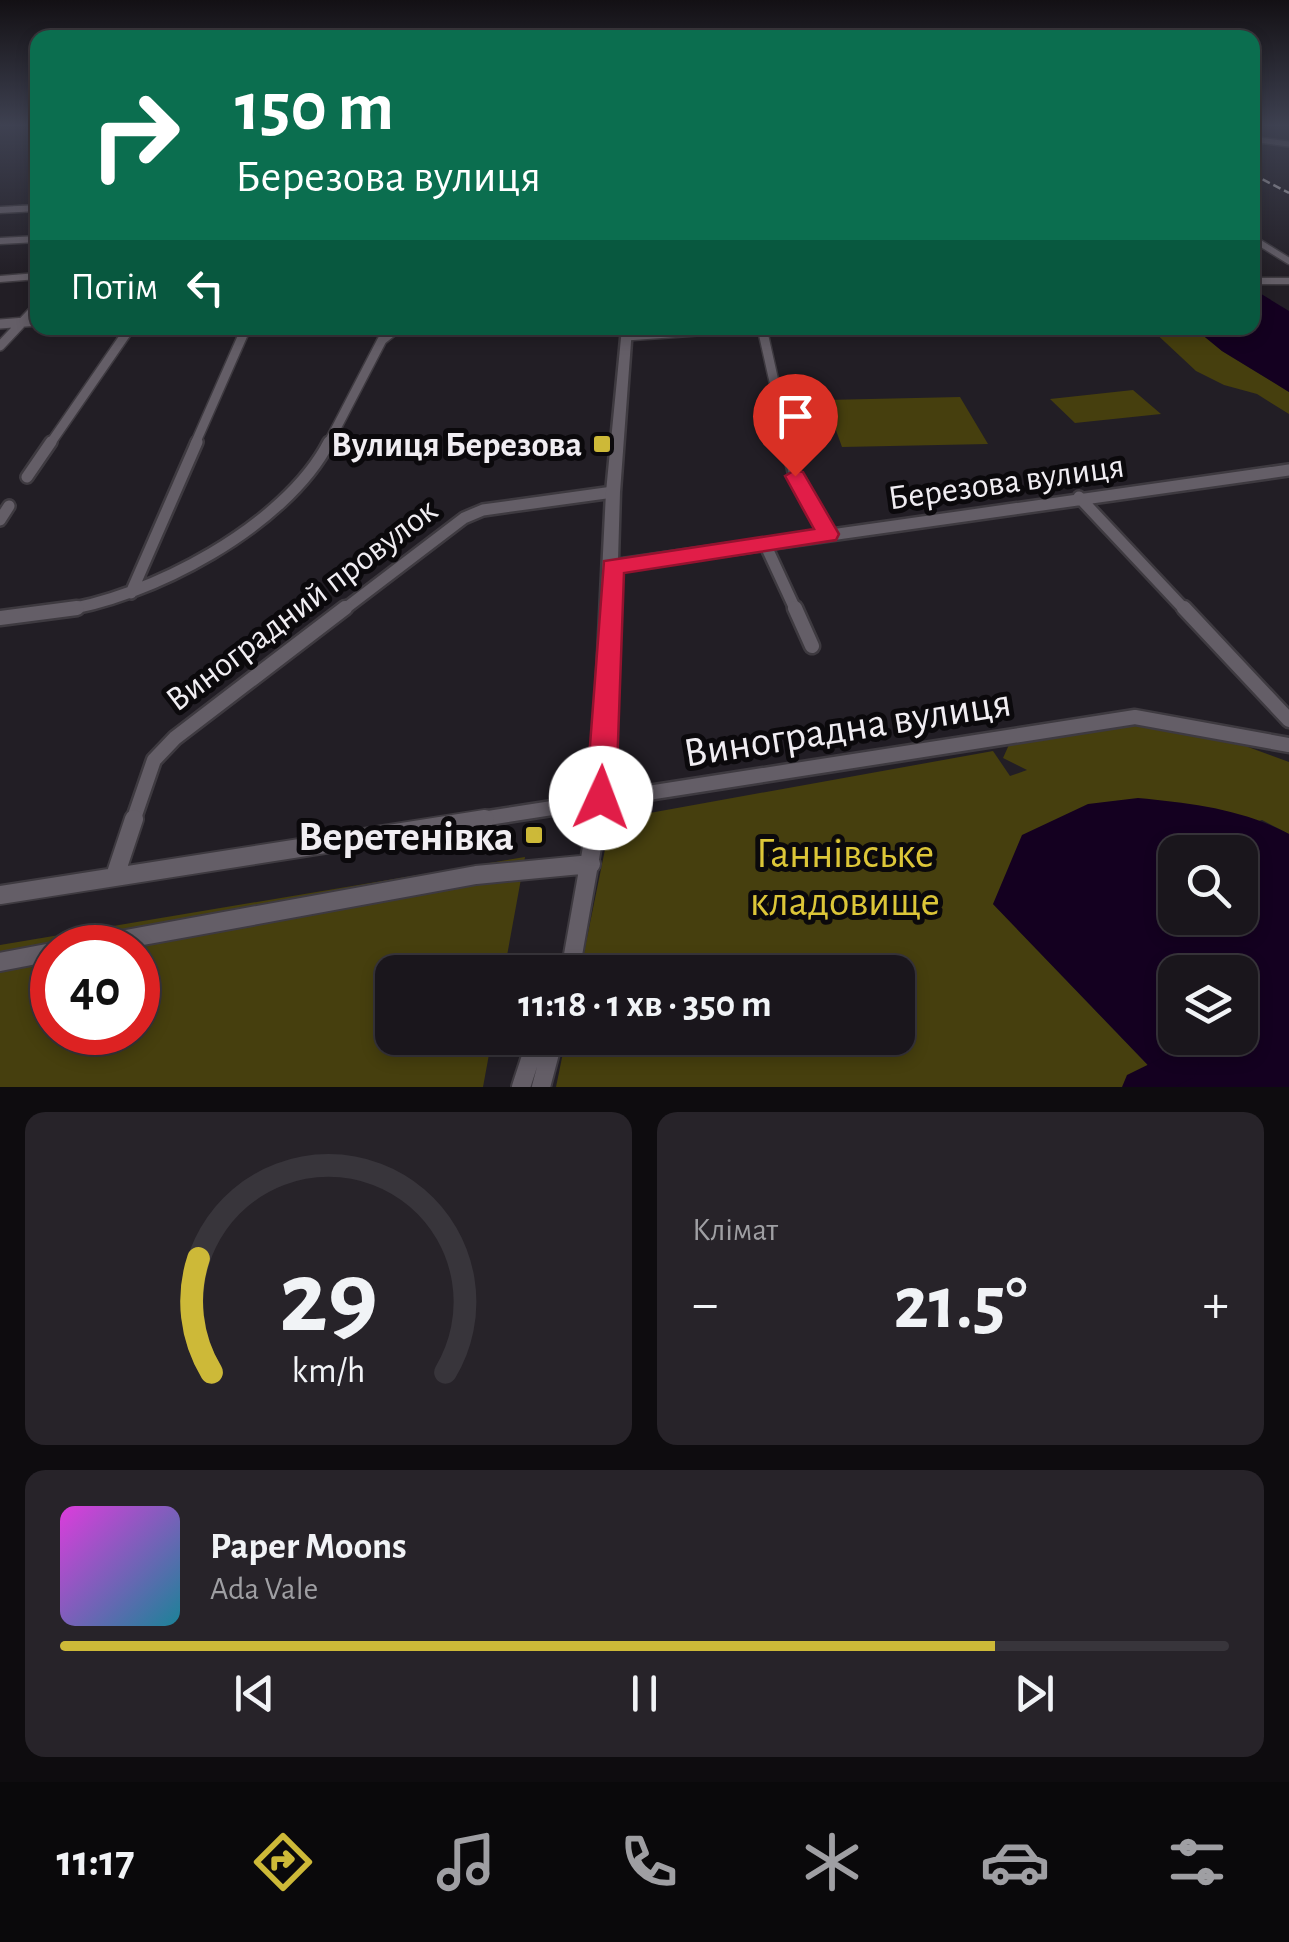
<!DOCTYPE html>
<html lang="uk">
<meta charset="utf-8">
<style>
:root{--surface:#1a161c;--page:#272329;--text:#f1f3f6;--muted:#9f9fa3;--line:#38353b;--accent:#cdb938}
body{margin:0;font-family:"Alegreya Sans",sans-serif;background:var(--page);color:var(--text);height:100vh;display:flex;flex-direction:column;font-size:38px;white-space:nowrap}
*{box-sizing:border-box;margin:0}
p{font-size:32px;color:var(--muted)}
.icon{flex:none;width:55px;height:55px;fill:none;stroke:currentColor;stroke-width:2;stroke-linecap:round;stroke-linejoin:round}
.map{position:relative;height:1087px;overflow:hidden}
.side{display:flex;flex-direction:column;gap:25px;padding:25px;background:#0e0c0f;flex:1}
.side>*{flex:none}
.top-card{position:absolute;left:30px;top:30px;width:1230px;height:305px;border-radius:20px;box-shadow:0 5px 15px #0003,0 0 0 2px var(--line);background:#0b6e4f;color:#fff;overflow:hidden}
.tools{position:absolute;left:1158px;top:835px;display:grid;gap:20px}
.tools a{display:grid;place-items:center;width:100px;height:100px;border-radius:20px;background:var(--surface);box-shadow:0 5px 15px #0003,0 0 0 2px var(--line);font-size:50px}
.speed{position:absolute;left:30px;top:925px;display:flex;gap:20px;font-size:50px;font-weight:700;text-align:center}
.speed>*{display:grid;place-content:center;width:130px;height:130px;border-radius:50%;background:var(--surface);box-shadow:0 5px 15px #0003,0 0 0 2px var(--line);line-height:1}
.speed .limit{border:15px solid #d22;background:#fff;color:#111}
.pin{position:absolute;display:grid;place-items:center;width:85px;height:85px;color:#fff;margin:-102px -42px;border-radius:50% 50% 50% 0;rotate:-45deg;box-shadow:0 0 10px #0007}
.pin .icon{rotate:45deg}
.me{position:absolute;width:110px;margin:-55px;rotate:2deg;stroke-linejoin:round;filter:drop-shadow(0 0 8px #0008)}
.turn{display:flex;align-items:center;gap:35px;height:210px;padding:0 40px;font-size:45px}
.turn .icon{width:130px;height:130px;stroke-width:2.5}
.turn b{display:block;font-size:70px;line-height:85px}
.then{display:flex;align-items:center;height:95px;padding:0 40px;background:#0003;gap:20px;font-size:38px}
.big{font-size:75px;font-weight:600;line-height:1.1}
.side .widget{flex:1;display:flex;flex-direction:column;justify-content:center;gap:15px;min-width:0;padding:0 35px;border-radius:20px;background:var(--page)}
.side .dial{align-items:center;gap:0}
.dial svg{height:260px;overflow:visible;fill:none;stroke:var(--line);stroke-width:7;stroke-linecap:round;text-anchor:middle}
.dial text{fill:var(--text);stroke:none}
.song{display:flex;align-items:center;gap:30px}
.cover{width:120px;height:120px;border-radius:15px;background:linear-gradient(135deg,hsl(300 70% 55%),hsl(190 70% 35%))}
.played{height:10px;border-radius:5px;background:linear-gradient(90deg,var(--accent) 80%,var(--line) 80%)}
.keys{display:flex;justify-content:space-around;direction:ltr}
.heat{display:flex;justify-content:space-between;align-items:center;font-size:55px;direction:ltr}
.side .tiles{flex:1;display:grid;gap:25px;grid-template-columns:1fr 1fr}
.widget:last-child{grid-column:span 2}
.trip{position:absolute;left:375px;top:955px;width:540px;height:100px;border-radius:20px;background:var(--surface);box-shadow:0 5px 15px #0003,0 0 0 2px var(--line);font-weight:600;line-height:100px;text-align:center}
.tab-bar{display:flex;height:160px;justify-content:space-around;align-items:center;background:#0a090b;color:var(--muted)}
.tab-bar .icon{width:70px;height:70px}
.tab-bar .selected{color:var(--accent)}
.tab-bar b{font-size:45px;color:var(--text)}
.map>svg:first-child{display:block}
</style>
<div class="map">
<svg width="1289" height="1087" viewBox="0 0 1289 1087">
<rect width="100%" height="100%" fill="#221e25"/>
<!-- green -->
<path fill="#463f0e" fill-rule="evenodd" d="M1150 328H1194L1222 351 1289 392V414L1257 394 1224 385 1196 371Z
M1133 390 1161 414 1075 423 1050 399Z
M960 397 988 444 842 447 825 400Z
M1143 716 1210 733 1289 762V834L1262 820 993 904 1169 1087H556L566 1038H898V972H580L611 820 993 751 1010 776 1027 770 1003 758 1012 738Z
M525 857 504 972H392V1038H492L483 1087H0V945ZM52 948H138V1032H52Z"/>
<!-- water -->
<path fill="#140020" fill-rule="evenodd" d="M1253 289 1289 311V392L1222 351 1194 328H1252Z
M1138 798C1191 803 1242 809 1289 834V1087H1169L993 904 1022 835 1088 804ZM1175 852H1240V918H1175ZM1175 972H1240V1038H1175Z"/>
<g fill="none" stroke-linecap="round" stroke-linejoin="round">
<!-- river -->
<path fill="#140020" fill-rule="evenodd" d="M1182 1048 1194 1053 1199 1065 1194 1077 1175 1087H1122L1127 1075Z"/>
<!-- street-far5 casing -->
<g stroke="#3e3a40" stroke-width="8">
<path id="street-far5" d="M1252 139 1289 144
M14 209 38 208"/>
</g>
<!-- street-far4 casing -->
<g stroke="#3e3a40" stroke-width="9">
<path id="street-far4" d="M0 210 38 208
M1252 238 1289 261
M0 241 38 239
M0 279 38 276
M1252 281H1289
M31 313 38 305"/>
</g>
<!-- street-far3 casing -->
<g stroke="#3e3a40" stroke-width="12">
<path id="street-far3" d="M0 324 38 321
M762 328 788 444
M626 336 739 328
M0 346 33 311
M50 444 130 328
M195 444 246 328
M328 444 382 340 397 328"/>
</g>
<!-- street-far2 casing -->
<g stroke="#3e3a40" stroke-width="16">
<path id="street-far2" d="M787 442 795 476 828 535
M27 477 51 442
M1079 497 1186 611
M0 520 9 506
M766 546 796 611
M612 566 1289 470
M131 593 197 442
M57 611C149 599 286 526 329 442
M342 611 464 518 483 510 613 492"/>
</g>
<!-- street-far1 casing -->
<g stroke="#3e3a40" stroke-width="19">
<path id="street-far1" d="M795 608 812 646
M1184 608 1289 720
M0 618 77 608
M133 821 154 760 175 738 345 608
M469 821 1135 717 1289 745
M597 821 601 798"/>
</g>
<!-- street casing -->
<g stroke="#3e3a40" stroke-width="22">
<path id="street" d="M115 876 134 819
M0 895 485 819
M77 948 476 875 591 864
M0 962 52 952
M570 972 597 819
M521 1087 537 1038
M541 1087 554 1038"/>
</g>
<!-- secondary casing -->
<g stroke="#3e3a40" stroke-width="5">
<path id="secondary" d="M622 328H632L620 492 611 798 608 804 601 807 594 804 591 798 606 492Z"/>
</g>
<!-- street-far5 -->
<use href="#street-far5" stroke="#645e67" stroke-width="5"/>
<!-- street-far4 -->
<use href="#street-far4" stroke="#645e67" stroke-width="6"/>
<!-- street-far3 -->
<use href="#street-far3" stroke="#645e67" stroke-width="9"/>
<!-- street-far2 -->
<use href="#street-far2" stroke="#645e67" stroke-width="11"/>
<!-- street-far1 -->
<use href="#street-far1" stroke="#645e67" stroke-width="14"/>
<!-- street -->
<use href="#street" stroke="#645e67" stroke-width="18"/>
<!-- secondary -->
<use href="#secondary" fill="#645e67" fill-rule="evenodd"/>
<!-- rail -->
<path stroke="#b7b4b9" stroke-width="2.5" stroke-dasharray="8 4" stroke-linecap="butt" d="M1252 174 1289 193"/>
</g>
<!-- sky -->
<linearGradient id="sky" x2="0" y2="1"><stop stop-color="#131014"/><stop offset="0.45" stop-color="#3e4151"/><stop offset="1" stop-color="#3e4151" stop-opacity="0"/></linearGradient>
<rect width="1289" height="278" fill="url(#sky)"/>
<!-- route -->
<path fill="#e11d48" stroke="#92132f" stroke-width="2.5" d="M795 470 803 472 839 534 836 540 624 573 616 798 612 808 601 812 590 808 586 798 604 561 814 529 785 476Z"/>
<!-- markers -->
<g fill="#cdb938" stroke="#0b090c" stroke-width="4">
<rect x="592" y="434" width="20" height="20" rx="5"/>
<rect x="524" y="825" width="20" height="20" rx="5"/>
</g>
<g text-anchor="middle" stroke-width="10" stroke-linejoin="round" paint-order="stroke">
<!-- poi labels -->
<g font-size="35" font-weight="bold" fill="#f0edf2" stroke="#0b090c" text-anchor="end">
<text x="582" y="456">Вулиця Березова</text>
</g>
<!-- street labels -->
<g font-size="35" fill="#f0edf2" stroke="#0b090c">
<text transform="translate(1006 481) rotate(-8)" y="12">Березова вулиця</text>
<text transform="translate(301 604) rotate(-37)" y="12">Виноградний провулок</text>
</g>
<!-- near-street labels -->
<g font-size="42" fill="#f0edf2" stroke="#0b090c">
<text transform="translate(847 726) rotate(-9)" y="15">Виноградна вулиця</text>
</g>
<!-- near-poi labels -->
<g font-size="42" font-weight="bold" fill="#f0edf2" stroke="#0b090c" text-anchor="end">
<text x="514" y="850">Веретенівка</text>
</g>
<!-- near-park labels -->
<g font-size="42" fill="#dcc638" stroke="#0b090c">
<text x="845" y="867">Ганнівське<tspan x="845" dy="48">кладовище</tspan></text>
</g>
</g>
</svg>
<div class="tools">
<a><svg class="icon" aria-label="search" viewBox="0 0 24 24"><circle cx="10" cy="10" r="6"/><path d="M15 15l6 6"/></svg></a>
<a><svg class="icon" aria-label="layers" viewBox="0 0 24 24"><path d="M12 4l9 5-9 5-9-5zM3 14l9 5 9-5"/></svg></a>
</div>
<div class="speed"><div class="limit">40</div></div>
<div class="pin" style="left:795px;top:476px;background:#d93025"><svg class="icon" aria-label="arrive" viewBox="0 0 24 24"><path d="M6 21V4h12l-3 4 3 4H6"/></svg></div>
<svg class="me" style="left:601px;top:798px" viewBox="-20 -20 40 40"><circle r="19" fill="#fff"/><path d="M0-13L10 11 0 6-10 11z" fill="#e11d48"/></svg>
<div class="trip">11:18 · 1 хв · 350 m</div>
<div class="top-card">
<div class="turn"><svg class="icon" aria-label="right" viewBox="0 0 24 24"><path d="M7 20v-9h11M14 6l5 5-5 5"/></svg><div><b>150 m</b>Березова вулиця</div></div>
<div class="then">Потім<svg class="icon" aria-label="left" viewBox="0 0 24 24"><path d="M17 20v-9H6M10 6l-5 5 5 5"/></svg></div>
</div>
</div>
<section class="side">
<div class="tiles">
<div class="widget dial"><svg viewBox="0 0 100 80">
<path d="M14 69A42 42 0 1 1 86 69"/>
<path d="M14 69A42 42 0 0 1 10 34" stroke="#cdb938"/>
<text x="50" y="56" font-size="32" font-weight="700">29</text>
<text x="50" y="72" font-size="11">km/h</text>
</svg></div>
<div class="widget"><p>Клімат</p>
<div class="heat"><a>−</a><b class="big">21.5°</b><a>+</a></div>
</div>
<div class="widget">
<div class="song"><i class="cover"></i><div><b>Paper Moons</b><p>Ada Vale</p></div></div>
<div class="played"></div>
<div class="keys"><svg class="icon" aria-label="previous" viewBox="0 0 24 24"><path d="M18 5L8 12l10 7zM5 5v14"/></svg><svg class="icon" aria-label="pause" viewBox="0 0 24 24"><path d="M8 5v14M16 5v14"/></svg><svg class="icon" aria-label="next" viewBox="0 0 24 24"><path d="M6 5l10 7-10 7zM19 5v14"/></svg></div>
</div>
</div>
</section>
<nav class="tab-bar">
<b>11:17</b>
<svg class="icon selected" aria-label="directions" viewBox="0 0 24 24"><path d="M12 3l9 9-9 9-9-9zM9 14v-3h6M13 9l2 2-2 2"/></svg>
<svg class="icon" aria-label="music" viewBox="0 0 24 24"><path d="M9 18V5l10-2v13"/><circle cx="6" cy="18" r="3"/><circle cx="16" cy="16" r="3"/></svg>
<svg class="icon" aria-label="phone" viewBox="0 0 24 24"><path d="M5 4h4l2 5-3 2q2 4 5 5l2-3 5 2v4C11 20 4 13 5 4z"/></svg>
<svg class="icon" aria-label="climate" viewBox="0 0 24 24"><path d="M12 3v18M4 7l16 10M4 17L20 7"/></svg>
<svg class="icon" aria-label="car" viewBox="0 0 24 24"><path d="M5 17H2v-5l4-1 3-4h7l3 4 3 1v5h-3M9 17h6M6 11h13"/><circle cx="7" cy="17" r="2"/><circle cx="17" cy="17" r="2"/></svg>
<svg class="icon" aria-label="filters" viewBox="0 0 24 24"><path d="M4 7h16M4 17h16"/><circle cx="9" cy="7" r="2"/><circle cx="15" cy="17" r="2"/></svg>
</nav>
